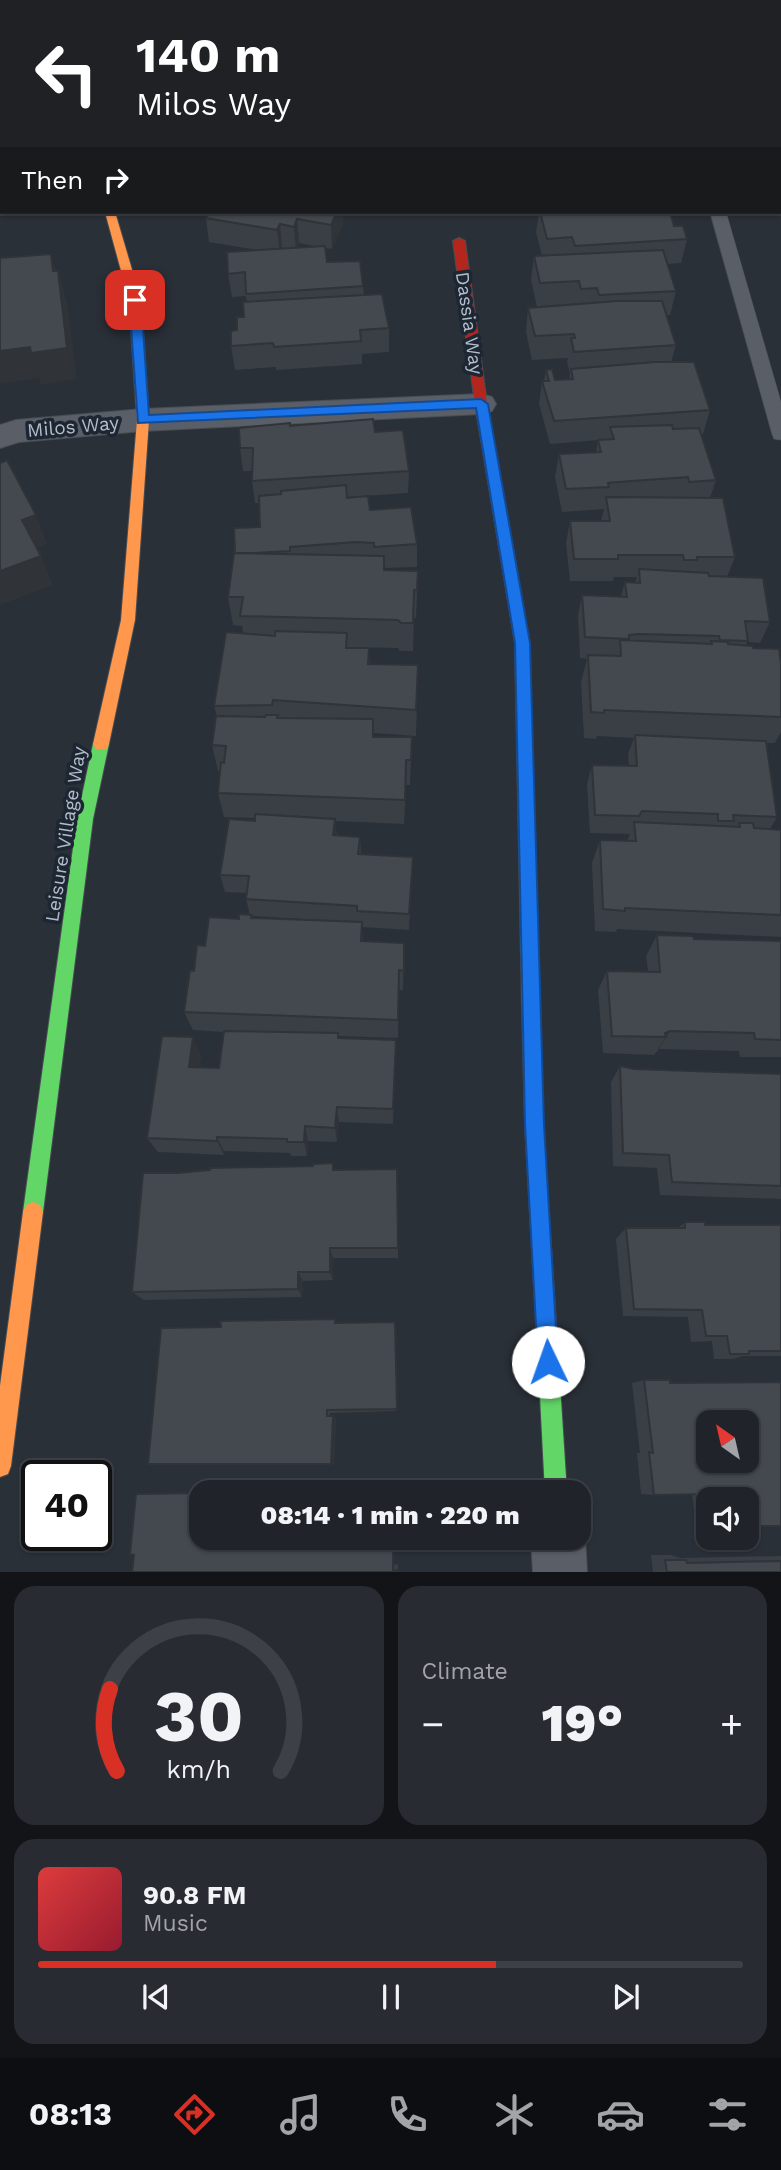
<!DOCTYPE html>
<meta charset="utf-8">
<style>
:root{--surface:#20242a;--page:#282c32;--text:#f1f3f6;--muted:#a2a4a8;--line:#3d4147;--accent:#d93025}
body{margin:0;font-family:"Work Sans",sans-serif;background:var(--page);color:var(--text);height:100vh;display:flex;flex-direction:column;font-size:26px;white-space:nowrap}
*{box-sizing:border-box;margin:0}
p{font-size:23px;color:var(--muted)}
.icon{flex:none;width:38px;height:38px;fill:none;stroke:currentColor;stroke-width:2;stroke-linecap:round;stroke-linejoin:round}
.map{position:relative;height:1572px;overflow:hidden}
.sheet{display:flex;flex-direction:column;gap:14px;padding:14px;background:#121417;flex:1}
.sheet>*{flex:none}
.hud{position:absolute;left:0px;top:0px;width:782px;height:214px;box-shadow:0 2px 5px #0004,0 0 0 2px var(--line);background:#202124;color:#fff;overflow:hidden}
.needle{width:46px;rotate:326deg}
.controls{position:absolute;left:696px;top:1410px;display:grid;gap:14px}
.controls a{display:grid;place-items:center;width:63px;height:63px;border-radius:14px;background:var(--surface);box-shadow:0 2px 5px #0004,0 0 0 2px var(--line);font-size:35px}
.speed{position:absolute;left:21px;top:1460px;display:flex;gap:14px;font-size:35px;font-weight:700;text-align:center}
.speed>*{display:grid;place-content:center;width:91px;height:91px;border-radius:50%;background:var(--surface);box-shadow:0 2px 5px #0004,0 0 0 2px var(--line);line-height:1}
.speed .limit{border:4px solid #111;border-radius:10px;background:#fff;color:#111}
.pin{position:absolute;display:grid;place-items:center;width:60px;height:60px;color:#fff;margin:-30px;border-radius:14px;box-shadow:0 4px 10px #0006}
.me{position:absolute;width:77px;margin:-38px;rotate:357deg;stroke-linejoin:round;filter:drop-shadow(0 0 5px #0008)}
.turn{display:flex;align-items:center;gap:24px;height:147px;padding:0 21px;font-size:32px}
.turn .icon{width:91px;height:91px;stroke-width:2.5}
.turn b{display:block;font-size:49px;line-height:60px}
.then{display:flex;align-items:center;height:66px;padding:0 21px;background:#0003;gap:14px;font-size:26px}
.big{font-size:52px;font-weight:800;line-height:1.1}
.sheet .card{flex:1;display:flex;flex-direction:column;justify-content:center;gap:10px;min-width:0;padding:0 24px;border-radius:21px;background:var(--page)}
.sheet .dial{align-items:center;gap:0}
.dial svg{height:182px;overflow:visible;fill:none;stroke:var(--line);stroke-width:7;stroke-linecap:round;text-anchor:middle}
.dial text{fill:var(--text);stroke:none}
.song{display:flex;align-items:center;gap:21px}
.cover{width:84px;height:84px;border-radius:10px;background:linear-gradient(135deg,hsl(0 70% 55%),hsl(350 70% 35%))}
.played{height:7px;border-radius:4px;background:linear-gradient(90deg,var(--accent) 65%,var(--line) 65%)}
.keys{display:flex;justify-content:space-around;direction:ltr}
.heat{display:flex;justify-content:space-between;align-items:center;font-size:38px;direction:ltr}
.sheet .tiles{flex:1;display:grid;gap:14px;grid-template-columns:1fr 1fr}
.card:last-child{grid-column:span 2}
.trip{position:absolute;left:189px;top:1480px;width:402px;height:70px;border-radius:21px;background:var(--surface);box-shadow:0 2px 5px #0004,0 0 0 2px var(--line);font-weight:800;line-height:70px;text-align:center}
.dock{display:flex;height:112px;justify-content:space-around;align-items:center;background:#0d0e11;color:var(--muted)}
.dock .icon{width:49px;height:49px}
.dock .current{color:var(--accent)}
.dock b{font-size:32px;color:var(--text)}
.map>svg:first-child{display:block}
</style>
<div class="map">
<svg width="781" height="1572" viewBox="0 0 781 1572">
<rect width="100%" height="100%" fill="#2a3038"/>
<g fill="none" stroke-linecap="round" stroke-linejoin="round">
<!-- lane casing -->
<g stroke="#484c53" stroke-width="1">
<path id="lane" d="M652 0H666V2H652Z
M710 212H726L781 402V440L774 439 772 434Z"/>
</g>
<!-- street casing -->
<g stroke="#484c53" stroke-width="2">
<path id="street" d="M298 0H323L297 2Z
M0 92H2L0 107Z
M481 394 492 397 496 404 492 411 481 414 143 431 19 442 0 448V425L16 420 143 409Z
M579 1524 585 1538 587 1572H533L531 1538H579Z"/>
</g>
<!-- fast casing -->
<g stroke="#484c53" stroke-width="2">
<path id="fast" d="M0 17 2 18V25L0 24Z
M508 554 515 559 529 643 540 1010 537 1016 531 1018 525 1016 522 1010 515 643 501 559Z
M101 738 106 739 109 744 93 819 43 1212 40 1219 33 1222 26 1219 23 1212 77 819 93 744 96 739Z
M547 1328 554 1331 557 1338 567 1493H545L537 1338 540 1331Z"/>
</g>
<!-- slow casing -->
<g stroke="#484c53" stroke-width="2">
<path id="slow" d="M105 212H115L141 300 149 420 135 620 109 744 106 749H96L93 744 121 620 137 420 129 300Z
M531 1002 537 1004 540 1010 543 1125 557 1338 554 1345 547 1348 540 1345 537 1338 525 1125 522 1010 525 1004Z
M33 1202 40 1205 43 1212 11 1466 8 1474 0 1477V1386L23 1212 26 1205Z"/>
</g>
<!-- jam casing -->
<g stroke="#484c53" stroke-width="2">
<path id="jam" d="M459 238 465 241 487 404 515 559 508 564 501 559 475 404 453 241Z"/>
</g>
<!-- lane -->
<use href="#lane" fill="#5a5e66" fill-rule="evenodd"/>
<!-- street -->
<use href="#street" fill="#5a5e66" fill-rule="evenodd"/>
<!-- fast -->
<use href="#fast" fill="#63d668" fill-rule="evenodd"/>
<!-- slow -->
<use href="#slow" fill="#ff974d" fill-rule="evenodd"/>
<!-- jam -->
<use href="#jam" fill="#b3261e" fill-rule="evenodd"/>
</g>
<!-- wall -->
<path fill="#3a3f45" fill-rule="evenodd" d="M33 0H103L105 2H34Z
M108 0H176V2H109Z
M333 0H486L485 2H333Z
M492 0H515L514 2H500Z
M721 0H781V110L780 2H720Z
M210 212H343V224L332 249 326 248 327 262 363 286 364 295 389 328V352L362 354V364L276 370V367L235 370 231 346 244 317 247 302 246 296 232 297 228 274 258 250 209 242 206 218ZM299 243 318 247 297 248Z
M529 212H670L674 226 687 239 681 263 667 264 676 291 670 315H666L676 345 671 362 710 410 703 434H701L716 480 710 498 735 557 727 577 770 622 760 643 747 642 746 645 781 665V732L775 743H767L777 817 770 829 781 830V937L617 929 616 932 595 931 592 863 600 840 627 841 630 834 590 833 587 784 592 765 629 766 628 754 634 738 597 736 596 739 584 738 581 682 587 659 580 658 578 616 582 595 621 596 625 582 635 583 637 577H614L613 581H570L566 543 570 521H601L604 509 562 512 555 477 559 454 596 452 598 440 550 444 539 404 542 381H544L546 370 555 380H569L570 374 567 361 568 358 532 360 526 332 528 308 571 305 537 307 531 280 534 256H542L536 232 539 213 535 215Z
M290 426 375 432 409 471 408 493 347 497 370 510 417 544V567L385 568V570L418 571 416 618H414L413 651H400L398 648 347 647 369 648 370 664 418 665 416 736 374 733V737H412L410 785H406L404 824 335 821 337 835 360 837 361 854 412 874 409 930 362 927 363 941 404 943 403 990H399L398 1038 338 1036 339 1038 396 1040 393 1124 339 1122 337 1142 308 1141 307 1156H291L290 1153 224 1151V1155L158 1152 147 1138 201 1055 199 1068H219L224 1032 193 1030 184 1012 194 971 205 946 239 919 250 915 246 899 247 893 225 892 220 875 255 821V818L224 817 218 793 220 771H218L212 745 217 716 214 706 243 633 242 626 233 625 228 597 235 553 260 527 259 503H255L252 481 253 471H243L240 448ZM252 916 352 922 253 918Z
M657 935 694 939 781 941V1057H740L739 1051 659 1049 654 1055 603 1053 598 990 607 971H648L646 956Z
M620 1066 634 1069 781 1074V1199L660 1195 657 1168 613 1166 611 1082Z
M335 1170 398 1248V1258H333V1280L303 1281 302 1297 144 1300 132 1292Z
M685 1222 705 1225H781V1356H742L733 1359H714L712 1341 691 1342 688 1317 623 1316 616 1239 626 1228H678Z
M395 1322 396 1411 330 1413V1416H333L336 1418 334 1464 221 1327Z
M644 1380 670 1383 709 1500V1526L696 1524 692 1495H654L641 1494 637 1453H640L632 1383Z
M392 1490V1493H201V1538L393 1565 398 1564V1572L134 1555 136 1494 148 1493Z
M651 1555H671L680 1558 781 1556V1572H653Z"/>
<!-- shaded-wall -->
<path fill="#303338" d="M124 0H135V2H124Z
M144 0H176V2H144Z
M218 0H233L228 2H218Z
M2 152V187H0V153Z
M337 212H343V224L332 249 331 225Z
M297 219 299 243 296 251 294 227Z
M280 224 282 248 280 254 277 230Z
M51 254 60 283 58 271 67 302 77 379 41 385 39 378 0 384V351L30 347 53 271Z
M36 515 47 544 34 549 22 520Z
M41 556 53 585 0 605V571Z
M335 819 337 837 333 835Z
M670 1031 659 1049H658L666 1037 665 1033Z
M193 1037 201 1055 197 1084 189 1067Z
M337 1107 339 1122 337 1142 335 1128Z
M305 1126 308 1141 307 1156 304 1142Z
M217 1137 224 1151V1155L217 1141Z
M330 1248 333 1258V1280L330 1272Z
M298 1272 303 1281 302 1297 298 1289Z
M333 1416 336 1418 334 1464H331Z"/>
<!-- building -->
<path fill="#444950" stroke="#303338" stroke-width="2" fill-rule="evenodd" d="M44 0H103L105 2H45Z
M340 0H403L407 2H344Z
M433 0H477L475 2H438Z
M742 0H781V19L780 2H742Z
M0 114 2 117V152L0 153Z
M210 212H337L331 225 297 219 294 227 280 224 277 230 206 218Z
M540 212H670L674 226H683L687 239 575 246 572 237 547 239Z
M325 246 327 262 360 261 363 286 246 294 245 272 228 274 227 252Z
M663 250 676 291 599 295 597 288 581 289 579 281 540 283 534 256Z
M51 254 53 271H58L67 348 31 353 30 347 0 351V258Z
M382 294 389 328 360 330 361 341 274 347 273 343 231 346V331L237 330V317H244L243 302Z
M617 301H662L676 345 574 352 571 338H575L574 334 535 336 528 308Z
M655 362H694L710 410 554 421 542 381H549L546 370 552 369 555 380 573 379 571 369Z
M373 419 375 432 403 430 409 471 252 481 253 448H240L239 428 290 423V426Z
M672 425 673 429 699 428 716 480 689 482 688 477 618 482 608 483 609 487 566 489 559 454 601 452 598 440 614 439 610 427Z
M7 460 36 515 22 520 41 556 0 571V463Z
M346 485 347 498 368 496 370 510 411 507 417 544 374 547V543L356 542 290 547V551L252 553H235L234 528 260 527 259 496 281 494V491Z
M606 497 723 498 735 557H697V560H684L683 555H618V559H574L570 521H610Z
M234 553 384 556V570L418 571 417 590H414L413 623H401L398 620 240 616 243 597H228Z
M639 569 708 573 709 576 763 578 770 622 745 621 748 641 720 640 719 636 639 634 629 635V639L585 637 582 595 627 597 625 582 640 583Z
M275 631 347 633 346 648H369L368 664 418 665 416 710 273 700 272 705 214 706 226 632 275 636Z
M620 640 712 644 711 641 728 642V644L753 646V648L779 649 781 665V717L604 710V713L591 712 588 655 621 656Z
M266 715H278L277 718 373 719V737H412L411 760H406L405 800 218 793 221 762 224 763 226 746 212 745 216 716 265 717Z
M635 735 766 741 777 817 733 815 734 821H718V814L642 811 639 816 595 815 592 765 637 766Z
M255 814 335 819 333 835 360 837 358 854 413 857 409 914 357 911V906L246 899 249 876 220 875 229 819 255 821Z
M634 822 740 827 739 823H753L754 828 781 830V915L625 908V911L603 909 600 840 636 841Z
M239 914 252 915 251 918 362 922 361 941 404 943V971L399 970 398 1020 184 1012 190 970 194 971 197 945 205 946 209 917 239 919Z
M657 935 693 936 694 939 781 941V1040L755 1039 754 1033 670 1031 665 1033 666 1037 612 1036 607 971 660 972Z
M224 1031 338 1033V1038L396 1040 393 1109 337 1107 335 1128 305 1126 304 1142H287V1139L217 1137V1141L147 1138 162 1036 193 1037 189 1067 219 1068Z
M620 1066 634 1069 781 1074V1186L672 1182 669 1155 623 1153Z
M333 1163V1170L397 1169 398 1248H330V1272H298V1289L132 1292 143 1173H178L210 1170 209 1168 313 1166V1164Z
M685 1222H705V1225H781V1351H749V1354H730L727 1336H706L702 1310 634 1309 626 1228H685Z
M335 1319V1323L395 1322 397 1409 327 1410V1416H333L331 1464H148L161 1328 221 1327 220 1321Z
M644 1380H670V1383L781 1382V1526H747V1500H709V1506L707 1494 654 1495 649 1452 653 1453ZM709 1423H747V1461H709Z
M392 1491V1493H270Z
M201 1493V1538H393V1570H398V1572H132L134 1555 130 1554 136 1494Z
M665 1560H686L687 1563 781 1561V1572H667Z"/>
<!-- route -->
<path fill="#1a73e8" stroke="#114b97" stroke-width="2" d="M135 297 141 300 149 415 481 399 488 404 530 643 544 1125 558 1362 555 1369 548 1372 541 1369 538 1362 525 1125 515 643 476 408 138 423 129 300Z"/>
<g text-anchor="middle" stroke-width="7" stroke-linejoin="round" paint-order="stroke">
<!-- street labels -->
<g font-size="19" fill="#b4bcc9" stroke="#1d2633">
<text transform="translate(470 323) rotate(82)" y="7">Dassia Way</text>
<text transform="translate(73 426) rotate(-5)" y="7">Milos Way</text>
<text transform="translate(65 834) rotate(-81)" y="7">Leisure Village Way</text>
</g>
</g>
</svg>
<div class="controls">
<a><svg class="needle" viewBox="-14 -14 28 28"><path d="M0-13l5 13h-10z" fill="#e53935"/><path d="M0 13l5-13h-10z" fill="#a2a4a8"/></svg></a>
<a><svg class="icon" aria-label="sound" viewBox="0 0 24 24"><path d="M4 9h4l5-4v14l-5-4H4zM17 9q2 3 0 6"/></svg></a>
</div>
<div class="speed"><div class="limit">40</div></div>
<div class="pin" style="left:135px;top:300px;background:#d93025"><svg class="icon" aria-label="arrive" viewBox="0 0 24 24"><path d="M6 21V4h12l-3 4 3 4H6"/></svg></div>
<svg class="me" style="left:548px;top:1362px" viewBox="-20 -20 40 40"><circle r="19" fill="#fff"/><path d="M0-13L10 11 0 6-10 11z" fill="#1a73e8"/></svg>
<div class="trip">08:14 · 1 min · 220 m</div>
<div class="hud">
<div class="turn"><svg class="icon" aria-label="left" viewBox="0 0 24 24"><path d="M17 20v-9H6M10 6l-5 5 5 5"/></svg><div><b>140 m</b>Milos Way</div></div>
<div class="then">Then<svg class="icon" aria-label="right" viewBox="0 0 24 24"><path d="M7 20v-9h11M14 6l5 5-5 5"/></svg></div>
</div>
</div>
<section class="sheet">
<div class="tiles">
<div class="card dial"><svg viewBox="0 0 100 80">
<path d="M14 69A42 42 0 1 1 86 69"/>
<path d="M14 69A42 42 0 0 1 11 33" stroke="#d93025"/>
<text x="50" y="56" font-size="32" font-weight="700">30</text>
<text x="50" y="72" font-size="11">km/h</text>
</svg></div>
<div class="card"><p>Climate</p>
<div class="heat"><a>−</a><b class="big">19°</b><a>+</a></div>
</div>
<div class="card">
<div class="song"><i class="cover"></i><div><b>90.8 FM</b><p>Music</p></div></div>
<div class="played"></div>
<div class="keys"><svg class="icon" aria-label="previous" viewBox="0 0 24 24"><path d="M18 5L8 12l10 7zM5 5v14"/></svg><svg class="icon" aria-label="pause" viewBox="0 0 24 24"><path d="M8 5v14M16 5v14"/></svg><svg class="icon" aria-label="next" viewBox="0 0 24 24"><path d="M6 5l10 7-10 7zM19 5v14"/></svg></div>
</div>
</div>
</section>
<nav class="dock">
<b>08:13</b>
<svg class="icon current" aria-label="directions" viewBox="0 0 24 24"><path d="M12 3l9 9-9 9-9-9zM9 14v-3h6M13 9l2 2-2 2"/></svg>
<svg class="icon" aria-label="music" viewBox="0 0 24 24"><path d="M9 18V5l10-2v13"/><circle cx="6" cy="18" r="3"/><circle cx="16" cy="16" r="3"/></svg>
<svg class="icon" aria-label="phone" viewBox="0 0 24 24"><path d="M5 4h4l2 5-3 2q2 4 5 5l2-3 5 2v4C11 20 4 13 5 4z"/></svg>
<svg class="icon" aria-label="climate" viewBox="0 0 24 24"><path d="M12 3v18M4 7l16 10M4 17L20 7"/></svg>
<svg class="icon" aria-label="car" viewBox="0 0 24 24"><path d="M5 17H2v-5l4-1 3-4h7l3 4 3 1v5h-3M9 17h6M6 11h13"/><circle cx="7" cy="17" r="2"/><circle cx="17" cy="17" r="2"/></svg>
<svg class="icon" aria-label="filters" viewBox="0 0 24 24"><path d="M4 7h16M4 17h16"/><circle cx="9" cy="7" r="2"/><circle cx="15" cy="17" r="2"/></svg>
</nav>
